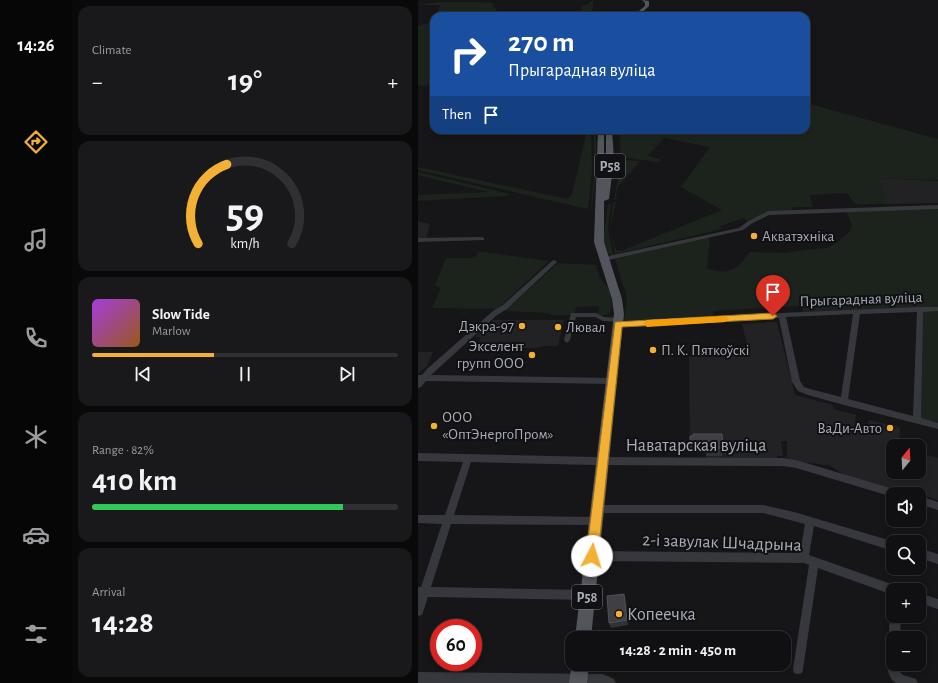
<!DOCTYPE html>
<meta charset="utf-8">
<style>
:root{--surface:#101012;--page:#19191b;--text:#f1f3f6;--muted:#9c9d9f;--line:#303032;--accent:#f2b134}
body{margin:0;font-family:"Alegreya Sans",sans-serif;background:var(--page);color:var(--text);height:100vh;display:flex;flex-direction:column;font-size:15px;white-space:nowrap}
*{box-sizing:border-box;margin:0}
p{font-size:13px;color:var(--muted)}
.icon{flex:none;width:22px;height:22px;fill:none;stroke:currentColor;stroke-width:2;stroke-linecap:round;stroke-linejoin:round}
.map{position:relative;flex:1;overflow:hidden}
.drawer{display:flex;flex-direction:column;gap:6px;padding:6px;background:#09090a;width:346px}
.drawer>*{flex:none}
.banner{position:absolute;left:12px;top:12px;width:380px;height:122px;border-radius:12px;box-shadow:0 2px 6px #0003,0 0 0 1px var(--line);background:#1a4fa0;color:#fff;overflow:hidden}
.needle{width:26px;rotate:18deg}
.buttons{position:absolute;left:468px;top:439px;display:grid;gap:8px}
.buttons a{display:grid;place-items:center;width:40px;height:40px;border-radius:8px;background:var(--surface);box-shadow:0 2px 6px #0003,0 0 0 1px var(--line);font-size:20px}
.speed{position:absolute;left:12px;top:619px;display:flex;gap:8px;font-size:20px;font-weight:700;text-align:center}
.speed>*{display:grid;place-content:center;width:52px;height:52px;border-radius:50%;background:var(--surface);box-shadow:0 2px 6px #0003,0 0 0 1px var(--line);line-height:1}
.speed .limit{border:6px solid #d22;background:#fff;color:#111}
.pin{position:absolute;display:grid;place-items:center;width:34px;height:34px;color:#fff;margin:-41px -17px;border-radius:50% 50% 50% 0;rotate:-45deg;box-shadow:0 0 4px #0007}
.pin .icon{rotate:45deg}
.me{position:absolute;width:44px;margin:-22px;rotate:5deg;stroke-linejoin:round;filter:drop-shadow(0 0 3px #0008)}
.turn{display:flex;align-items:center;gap:14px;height:84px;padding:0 12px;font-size:18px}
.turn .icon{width:52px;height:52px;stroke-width:2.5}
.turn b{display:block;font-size:28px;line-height:34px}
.then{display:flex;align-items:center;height:38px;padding:0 12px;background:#0003;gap:8px;font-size:15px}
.big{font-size:30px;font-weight:700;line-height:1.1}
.drawer .tile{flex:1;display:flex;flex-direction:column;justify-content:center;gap:6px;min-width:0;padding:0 14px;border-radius:12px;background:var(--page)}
.drawer .dial{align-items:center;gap:0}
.dial svg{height:104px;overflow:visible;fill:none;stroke:var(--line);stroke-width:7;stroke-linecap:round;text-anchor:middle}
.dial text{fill:var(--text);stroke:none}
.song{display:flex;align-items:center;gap:12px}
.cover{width:48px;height:48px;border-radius:6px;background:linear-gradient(135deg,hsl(280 70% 55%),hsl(30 70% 35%))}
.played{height:4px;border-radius:2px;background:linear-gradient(90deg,var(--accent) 40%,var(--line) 40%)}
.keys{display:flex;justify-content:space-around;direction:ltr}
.heat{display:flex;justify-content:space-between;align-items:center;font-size:22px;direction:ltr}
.charge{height:6px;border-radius:3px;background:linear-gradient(90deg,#34c759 82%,var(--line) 0)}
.trip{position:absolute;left:147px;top:631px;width:226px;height:40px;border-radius:12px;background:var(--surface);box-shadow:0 2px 6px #0003,0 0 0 1px var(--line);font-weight:700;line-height:40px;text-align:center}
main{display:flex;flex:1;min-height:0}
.dock{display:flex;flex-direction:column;width:72px;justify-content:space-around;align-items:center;background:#060607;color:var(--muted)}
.dock .icon{width:28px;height:28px}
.dock .current{color:var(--accent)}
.dock b{font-size:18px;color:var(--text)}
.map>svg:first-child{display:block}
</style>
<main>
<nav class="dock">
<b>14:26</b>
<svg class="icon current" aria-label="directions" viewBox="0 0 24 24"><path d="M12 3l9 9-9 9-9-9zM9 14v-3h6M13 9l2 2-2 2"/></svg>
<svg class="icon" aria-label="music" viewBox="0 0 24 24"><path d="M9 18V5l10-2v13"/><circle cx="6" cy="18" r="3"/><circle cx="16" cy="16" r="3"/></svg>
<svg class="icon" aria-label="phone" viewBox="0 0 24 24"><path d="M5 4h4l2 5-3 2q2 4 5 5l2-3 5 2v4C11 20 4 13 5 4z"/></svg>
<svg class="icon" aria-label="climate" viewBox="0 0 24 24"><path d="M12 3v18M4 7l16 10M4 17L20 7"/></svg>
<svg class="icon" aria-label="car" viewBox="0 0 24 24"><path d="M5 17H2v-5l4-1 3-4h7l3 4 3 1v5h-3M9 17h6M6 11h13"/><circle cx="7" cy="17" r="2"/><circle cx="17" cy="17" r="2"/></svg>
<svg class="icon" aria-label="filters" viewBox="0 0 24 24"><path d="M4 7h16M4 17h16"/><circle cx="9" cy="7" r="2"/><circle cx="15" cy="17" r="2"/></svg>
</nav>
<section class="drawer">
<div class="tile"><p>Climate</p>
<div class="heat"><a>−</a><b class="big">19°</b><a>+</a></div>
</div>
<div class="tile dial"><svg viewBox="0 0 100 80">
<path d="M14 69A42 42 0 1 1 86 69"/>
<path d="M14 69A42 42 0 0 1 36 8" stroke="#f2b134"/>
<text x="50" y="56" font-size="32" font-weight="700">59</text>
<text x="50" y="72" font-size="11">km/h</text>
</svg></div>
<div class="tile">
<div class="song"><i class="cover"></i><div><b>Slow Tide</b><p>Marlow</p></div></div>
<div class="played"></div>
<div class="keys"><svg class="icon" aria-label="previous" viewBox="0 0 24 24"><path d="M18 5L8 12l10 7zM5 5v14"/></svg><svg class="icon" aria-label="pause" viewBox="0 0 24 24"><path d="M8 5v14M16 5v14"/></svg><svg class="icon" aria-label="next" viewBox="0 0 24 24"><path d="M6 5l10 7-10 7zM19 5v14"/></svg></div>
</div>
<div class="tile"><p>Range · 82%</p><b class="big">410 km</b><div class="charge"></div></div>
<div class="tile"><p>Arrival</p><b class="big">14:28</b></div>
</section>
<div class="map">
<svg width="520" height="683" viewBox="0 0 520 683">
<rect width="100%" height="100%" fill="#161618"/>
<!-- built -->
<path fill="#222225" d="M460 178 520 181V203L469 204Z
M0 221 12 224 8 239 0 240Z
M75 320H146L140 346H127L118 348H59L63 337H58L61 330 69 329Z
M359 322 377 395 415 405V409L438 415 437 422 450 425 451 420 482 427 481 446H475V472H501V453L520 458V500L480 487 479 490 429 476 409 464 408 465 384 462 369 458V441H363L365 456H359V459H288V453H275V450L272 449 271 356 330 349 324 324Z
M0 352H15L9 366 0 374Z"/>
<!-- green -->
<path fill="#1c231d" d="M175 0 174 16H128L161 15 164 6 170 4Z
M20 2H62L74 3 76 8 79 9 77 11 76 16H18L22 7V5H0Z
M16 22V83L6 86 0 85V26Z
M388 103 520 139V180L460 178 469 204H437L429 193 392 195 395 207H376L370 213H350L331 223 326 218 302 226 304 229 197 254 192 228 195 203 198 202 192 228 198 250 203 251 304 210 263 187 292 147 246 138 230 156 243 159 240 162 203 157 201 130H388Z
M169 130H173L174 170 170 209 0 170V167L149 199 153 196 155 190Z
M176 130H178V174L174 207 173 208 176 172Z
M203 160 222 161 199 188 198 199 196 200Z
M0 172 92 194 89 196 0 201V195L70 192 0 175Z
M193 203 190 228 195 255 188 253 185 241 190 204Z
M520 209V426L499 420 502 309 386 313 383 306 295 311 296 316 206 321 209 298 197 259 292 236 289 269C312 275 318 270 332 252L367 253 387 250 409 248 420 242 432 231 434 225 428 211Z
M60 252H65L131 261 79 309 14 308 23 288 17 285 28 258H57Z
M140 263 178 265C179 268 180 273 182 277 184 282 189 285 191 290 195 302 197 318 180 315L181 307 179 306 159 307 155 315H133L130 313 87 311Z"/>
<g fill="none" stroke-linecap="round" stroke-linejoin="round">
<!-- street -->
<path fill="#37383d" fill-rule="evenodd" d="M520 205V209L351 215 333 224 325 230 186 261 183 259 186 257 321 228 329 222 350 211Z
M64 237 66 238V240L0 242V238Z
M136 260 138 261 139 262 138 263 89 309 79 315 13 375 194 378 197 379 198 381 197 383 194 384 8 381 3 387 0 388V375H4L9 369 75 311 85 305 134 261Z
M500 307H520V311L505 312 503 418 520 423V429L426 405 390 395 380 391 374 382 361 318 200 327 197 325 200 323 364 313ZM499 312 495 416 430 399 442 314ZM435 314 423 397 392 389 386 387 382 381 368 317Z
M153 313H178L186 317 201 318 204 320 201 322 185 321 177 317H158L152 340 149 343 146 340Z
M0 453 177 457 365 458 378 460 479 490 482 491 483 494H475V497L378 468 365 466 177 465 53 462 36 515 177 517 180 518 182 521 180 524 177 525 33 524 13 587 169 590 173 591 174 595 173 599 169 600 10 597 4 615 0 616V587H3L24 524 0 523V515H27L45 462 0 461Z
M501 496 520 502V510L501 504Z
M179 505H345L376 512 477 542H475V551L396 526 391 555 476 585 480 586 481 590H475V595L400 568 385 669 384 673 380 674 376 673 375 669 391 565 386 563 174 561 171 559 169 556 171 553 174 551 382 553 387 524 345 513H179L176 512 174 509 176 506Z
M501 548 520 554V564L501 558Z
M501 593 520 599V609L501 603Z
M474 612 475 616H483L482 638H475V642H473C470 634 471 620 474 612Z
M475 657V664H480C480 677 488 675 498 679L500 683H478C470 678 468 667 471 658Z
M0 672 185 674 196 679 198 683H0Z"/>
<!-- primary -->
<path fill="#53555c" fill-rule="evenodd" d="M224 0 231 1V6L220 16H215L227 6V3Z
M180 130H186V175L188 159V130H194L196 159 191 199 186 201V242L204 299 206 314 173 638H157L196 314 194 299 176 242Z
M154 663V664H171L169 683H151Z"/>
</g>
<!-- wall -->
<path fill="#323236" d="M272 436H275L305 448 304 456H288V453H275V449H272Z
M208 600 210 625 193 628 191 623Z"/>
<!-- shaded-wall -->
<path fill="#212124" d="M206 594 208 600 210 625 209 620Z"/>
<!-- building -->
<path fill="#3f3f44" stroke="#4f5156" d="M275 434H304L305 448H288V445H275V441H272V436H275Z
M206 594 209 620 191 623 189 596Z"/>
<!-- route -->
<path fill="#f2b134" stroke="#9d7322" d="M355 313 359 316 355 319 204 327 180 556 179 561 174 563 170 561 168 556 197 322Z"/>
<!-- slow -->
<path fill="#f59e0b" d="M307 316 311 319 307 322 229 327 225 323 229 320Z"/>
<!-- markers -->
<g fill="#f2b134" stroke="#111113" stroke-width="1.5">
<circle cx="336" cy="236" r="4"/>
<circle cx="104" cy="326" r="4"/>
<circle cx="140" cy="327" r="4"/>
<circle cx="235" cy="350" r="4"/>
<circle cx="114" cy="355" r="4"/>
<circle cx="16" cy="426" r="4"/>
<circle cx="472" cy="428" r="4"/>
<circle cx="201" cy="614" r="4"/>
</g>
<g text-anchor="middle" stroke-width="4" stroke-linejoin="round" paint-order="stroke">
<!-- shield labels -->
<g fill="#111113" stroke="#7b7e86" stroke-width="1">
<rect x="177" y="154" width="30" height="24" rx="3"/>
<rect x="154" y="585" width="30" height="24" rx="3"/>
</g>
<g font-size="14" font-weight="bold" fill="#a8adb8">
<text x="192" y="171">Р58</text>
<text x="169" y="602">Р58</text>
</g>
<!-- poi labels -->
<g font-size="15" fill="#a8adb8" stroke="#111113" text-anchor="start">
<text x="344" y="241">Акватэхніка</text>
<text x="96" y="331" text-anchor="end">Дэкра-97</text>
<text x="148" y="332">Лювал</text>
<text x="106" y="351" text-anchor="end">Экселент<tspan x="106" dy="17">групп ООО</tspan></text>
<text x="243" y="355">П. К. Пяткоўскі</text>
<text x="24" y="422">ООО<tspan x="24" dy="17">«ОптЭнергоПром»</tspan></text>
<text x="464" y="433" text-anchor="end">ВаДи-Авто</text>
</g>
<!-- street labels -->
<g font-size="15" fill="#a8adb8" stroke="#111113">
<text transform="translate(443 299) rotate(-2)" y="5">Прыгарадная вуліца</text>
</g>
<!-- near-street labels -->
<g font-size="18" fill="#a8adb8" stroke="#111113">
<text x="278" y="451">Наватарская вуліца</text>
<text transform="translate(304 542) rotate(2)" y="6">2-і завулак Шчадрына</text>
</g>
<!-- near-poi labels -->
<g font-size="18" fill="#a8adb8" stroke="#111113" text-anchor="start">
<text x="209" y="620">Копеечка</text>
</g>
</g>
</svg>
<div class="buttons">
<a><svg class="needle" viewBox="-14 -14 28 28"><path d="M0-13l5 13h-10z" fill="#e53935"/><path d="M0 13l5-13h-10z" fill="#9c9d9f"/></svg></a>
<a><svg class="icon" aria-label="sound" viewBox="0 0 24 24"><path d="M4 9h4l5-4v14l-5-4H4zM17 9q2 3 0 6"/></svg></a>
<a><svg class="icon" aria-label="search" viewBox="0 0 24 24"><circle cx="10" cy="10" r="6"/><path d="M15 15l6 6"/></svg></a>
<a>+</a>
<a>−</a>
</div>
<div class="speed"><div class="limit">60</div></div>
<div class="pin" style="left:355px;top:316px;background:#d93025"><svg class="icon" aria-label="arrive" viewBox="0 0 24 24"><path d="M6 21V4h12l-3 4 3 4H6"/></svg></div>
<svg class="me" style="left:174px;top:556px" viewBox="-20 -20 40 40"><circle r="19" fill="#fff"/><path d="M0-13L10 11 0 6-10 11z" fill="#f2b134"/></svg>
<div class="trip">14:28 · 2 min · 450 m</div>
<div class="banner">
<div class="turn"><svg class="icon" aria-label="right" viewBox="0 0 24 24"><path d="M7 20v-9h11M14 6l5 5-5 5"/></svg><div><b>270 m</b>Прыгарадная вуліца</div></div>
<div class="then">Then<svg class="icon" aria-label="arrive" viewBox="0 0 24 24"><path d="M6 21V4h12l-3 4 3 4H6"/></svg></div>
</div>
</div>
</main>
